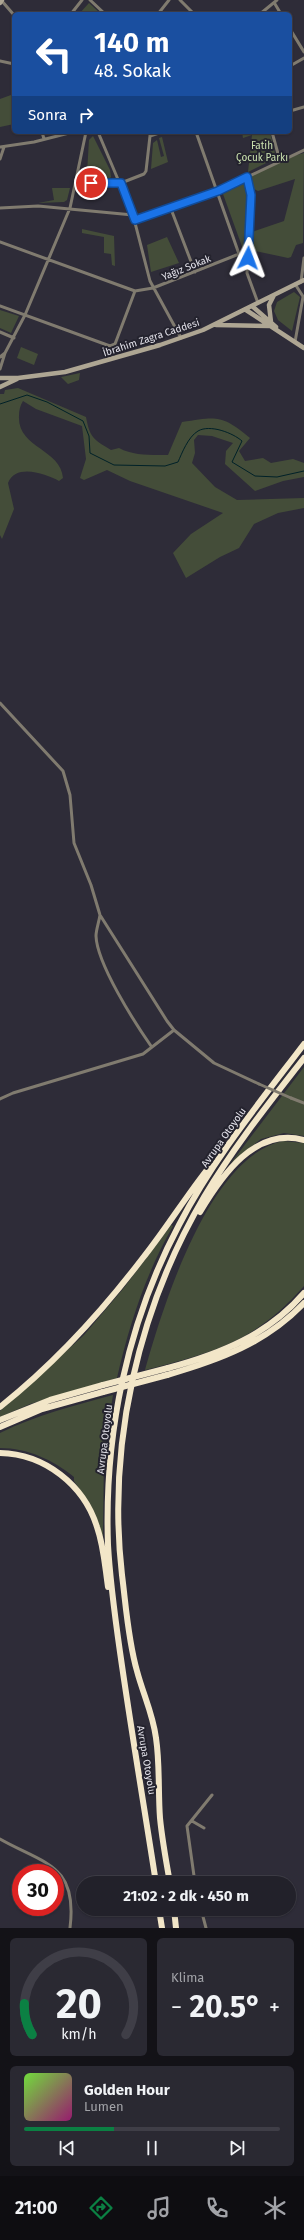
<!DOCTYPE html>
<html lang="tr">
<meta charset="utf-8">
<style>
:root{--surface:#22212a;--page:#2a2932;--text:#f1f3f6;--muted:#a2a3a8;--line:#3f3e47;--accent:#0b8043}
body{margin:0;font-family:"Fira Sans",sans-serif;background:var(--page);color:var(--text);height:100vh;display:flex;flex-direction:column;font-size:15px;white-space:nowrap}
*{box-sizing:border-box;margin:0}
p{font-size:13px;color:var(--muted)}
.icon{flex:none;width:22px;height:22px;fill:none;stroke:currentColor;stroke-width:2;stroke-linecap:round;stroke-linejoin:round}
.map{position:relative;height:1928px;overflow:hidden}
.details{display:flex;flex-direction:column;gap:10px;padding:10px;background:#131217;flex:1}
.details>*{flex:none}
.guide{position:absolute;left:12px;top:12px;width:280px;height:122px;border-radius:6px;box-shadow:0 1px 3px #0004,0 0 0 1px var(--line);background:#1a4fa0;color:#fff;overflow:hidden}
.speed{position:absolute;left:12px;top:1864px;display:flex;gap:8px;font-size:20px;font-weight:700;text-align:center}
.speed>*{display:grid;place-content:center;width:52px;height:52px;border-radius:50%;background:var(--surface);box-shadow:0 1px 3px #0004,0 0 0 1px var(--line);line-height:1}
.speed .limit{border:6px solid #d22;background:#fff;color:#111}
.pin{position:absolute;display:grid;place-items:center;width:34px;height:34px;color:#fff;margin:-17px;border:2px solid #fff;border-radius:50%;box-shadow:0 1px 4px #0007}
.me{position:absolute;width:44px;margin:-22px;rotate:3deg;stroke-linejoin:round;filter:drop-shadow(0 0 3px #0008)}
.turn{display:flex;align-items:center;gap:14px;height:84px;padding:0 16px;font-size:18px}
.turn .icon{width:52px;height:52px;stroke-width:2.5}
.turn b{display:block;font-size:28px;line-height:34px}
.then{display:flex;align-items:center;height:38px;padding:0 16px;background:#0003;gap:8px;font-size:15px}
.big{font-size:30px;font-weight:700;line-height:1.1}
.details .tile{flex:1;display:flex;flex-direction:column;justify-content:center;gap:6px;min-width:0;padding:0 14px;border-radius:6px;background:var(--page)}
.details .dial{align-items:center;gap:0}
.dial svg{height:104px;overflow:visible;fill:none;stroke:var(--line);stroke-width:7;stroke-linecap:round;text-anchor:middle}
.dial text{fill:var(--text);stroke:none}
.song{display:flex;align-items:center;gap:12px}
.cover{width:48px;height:48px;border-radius:6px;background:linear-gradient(135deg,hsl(100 70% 55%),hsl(320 70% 35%))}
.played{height:4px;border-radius:2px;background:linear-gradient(90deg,var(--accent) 35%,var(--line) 35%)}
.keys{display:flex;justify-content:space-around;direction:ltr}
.heat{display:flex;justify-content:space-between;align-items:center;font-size:22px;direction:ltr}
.details .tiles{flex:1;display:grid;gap:10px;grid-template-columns:1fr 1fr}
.tile:last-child{grid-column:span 2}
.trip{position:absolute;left:76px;top:1876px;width:220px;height:40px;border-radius:20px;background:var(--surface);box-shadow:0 1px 3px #0004,0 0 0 1px var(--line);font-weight:700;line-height:40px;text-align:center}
.dock{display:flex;height:64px;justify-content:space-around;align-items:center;background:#0e0d11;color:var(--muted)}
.dock .icon{width:28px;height:28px}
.dock .active{color:var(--accent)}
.dock b{font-size:18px;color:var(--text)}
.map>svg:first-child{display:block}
</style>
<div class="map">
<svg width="304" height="1928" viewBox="0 0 304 1928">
<rect width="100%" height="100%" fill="#2e2c38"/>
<!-- green -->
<path fill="#444d39" d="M89 3 101 14H79Z
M11 95 14 104V124L0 127V99Z
M242 132H270L276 158 248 172 252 135 243 138Z
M93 136 110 170 111 177 109 179H95L87 173 89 140Z
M162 137 168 162 151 169 153 143 157 140 161 157 164 156 159 138Z
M304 153 303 243 296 245 291 257 288 258 251 250 252 232 284 221 295 179 258 191 252 188 249 177 293 156Z
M246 182 250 202 244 252 223 194Z
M52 188H70L67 200 64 202 38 203 54 200Z
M82 229 114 236 115 266 112 265 111 254 104 253V237L82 233Z
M167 237 179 263 151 272 147 245Z
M294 292 300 297 292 331 278 320 274 311 277 302Z
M0 310 19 316 11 333 0 328Z
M21 347 38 354 34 365 17 358Z
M80 373 79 380 68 384 61 377Z
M18 388 86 417C90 438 93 439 111 450L119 448C134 456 152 455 168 455L182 422C217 417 221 414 250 438L239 451 245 461 263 458 271 463 293 459 304 463V477L283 481 255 491 225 464 226 451 233 443 212 436 198 435 194 440 195 453 192 463 215 487 237 500 304 498V508L278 513 254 524 239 548 220 557 186 578 173 553 191 534 223 513 130 481 107 470 84 480 80 478 86 459 82 426 36 409 23 401C20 406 19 410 19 416 17 448 61 449 63 478L59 481C46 474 16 463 8 483L14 509 2 539 0 535V394H4L5 390Z
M304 1067V1136L284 1133 261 1139 231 1163Z
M283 1141 304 1143V1286C255 1342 214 1352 145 1370 163 1306 209 1156 283 1141Z
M171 1225 173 1226C146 1273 129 1325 117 1378L30 1404 0 1417V1411L84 1335 123 1289Z
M113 1395 104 1452 103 1537 91 1506 74 1481V1477C53 1460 28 1448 0 1448V1433C36 1415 76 1405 113 1395Z"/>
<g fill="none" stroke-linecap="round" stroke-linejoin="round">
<!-- stream -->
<path stroke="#002128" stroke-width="1" d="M0 404 27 395 47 402 83 421 89 436 90 453 114 465 165 466 178 462C182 453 188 437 198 431 210 424 233 433 242 441L232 462 255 476 277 477 304 471"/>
<!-- street -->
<path stroke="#807b6f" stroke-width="3" d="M1 0 14 15
M90 0 105 14
M180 0 194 14
M275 4 281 14
M71 14 82 0
M158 14 169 0
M260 14 277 0
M290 29 304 52
M0 61 14 64
M290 66 304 58
M290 111 304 107
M42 132 44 139
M98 132 133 215 150 281 181 338
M150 132V136L162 132
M272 132 280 161
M0 147 34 142 73 132
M0 159 4 147
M247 177 251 195 247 273 258 303
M76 183H121L144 174 146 171 150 136
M0 208 38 206 133 215
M171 209 195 272
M135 220 218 191 304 150
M0 242 135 291 153 288 239 254 196 132
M301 282 304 258
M295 284 304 298
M0 306 110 346 115 344 135 291
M0 332 14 338
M295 342 303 297
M0 357 5 353
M0 369 5 353 25 315 70 208 86 132
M0 703 63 771 70 795 74 843 91 885 100 915 167 1021 174 1030 214 1063 259 1084
M100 915C99 922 96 930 96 936 97 964 135 1023 151 1046
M291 1098 304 1103
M0 1099 13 1093 143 1054 174 1030
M192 1821 204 1828
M0 1839C44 1864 78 1864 70 1928
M195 1883 187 1826 212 1795
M201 1909 206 1928"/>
<!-- secondary -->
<path stroke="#aea693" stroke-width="4.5" d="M0 3 2 0
M252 306 276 327
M246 310 304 348
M271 322 269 305 274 295
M216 325 270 326
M0 378H18L65 372 160 345 203 330 304 280
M0 387 17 379"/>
<!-- highway -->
<path stroke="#f2e6c8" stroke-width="6" d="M200 1212C222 1175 255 1127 304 1140
M168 1368C220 1354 268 1335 304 1293
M167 1375C219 1360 266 1343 304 1303
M0 1407C54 1364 100 1314 142 1259 166 1229 186 1196 210 1166
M0 1420 50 1400 103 1385
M0 1427 42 1409 103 1392
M0 1453C45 1454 84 1485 97 1527 104 1547 105 1567 108 1587
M156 1883C144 1806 131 1729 120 1652 115 1617 110 1581 108 1545 104 1434 127 1323 179 1225 213 1159 260 1102 304 1044
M170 1883C166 1861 162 1839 160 1818 158 1791 160 1765 156 1738 153 1714 143 1694 137 1671 128 1640 126 1606 122 1575 107 1445 138 1309 204 1197 233 1148 269 1103 304 1058
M159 1909 162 1928
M174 1909 176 1928"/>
<!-- street-bridge -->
<path stroke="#807b6f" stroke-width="3" d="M259 1084 291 1098"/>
<!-- highway-bridge -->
<path stroke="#f2e6c8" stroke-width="6" d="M103 1385 168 1368
M103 1392 167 1375"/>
</g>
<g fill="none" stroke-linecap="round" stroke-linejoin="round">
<!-- route casing -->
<g stroke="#114b97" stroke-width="10">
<path id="route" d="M91 183H121L135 220 218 191 247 177 251 195 248 258"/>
</g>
<!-- route -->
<use href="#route" stroke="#1a73e8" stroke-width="7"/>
</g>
<g text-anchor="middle" stroke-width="4" stroke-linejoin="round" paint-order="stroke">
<!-- park labels -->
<g font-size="10" fill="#cbe2af" stroke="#24232e">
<text x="262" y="149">Fatih<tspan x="262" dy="12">Çocuk Parkı</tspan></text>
</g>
<!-- street labels -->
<g font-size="10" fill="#e4e3eb" stroke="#24232e">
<text transform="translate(186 267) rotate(-22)" y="4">Yağız Sokak</text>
<text transform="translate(151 337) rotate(-18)" y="4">İbrahim Zagra Caddesi</text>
<text transform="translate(223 1137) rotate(-55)" y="4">Avrupa Otoyolu</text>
<text transform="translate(104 1439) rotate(-83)" y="4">Avrupa Otoyolu</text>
<text transform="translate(147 1760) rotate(80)" y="4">Avrupa Otoyolu</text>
</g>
</g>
</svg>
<div class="speed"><div class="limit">30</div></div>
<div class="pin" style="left:91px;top:183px;background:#d93025"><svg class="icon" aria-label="arrive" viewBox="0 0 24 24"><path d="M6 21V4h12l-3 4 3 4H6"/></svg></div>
<svg class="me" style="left:248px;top:258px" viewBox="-20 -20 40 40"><path d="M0-17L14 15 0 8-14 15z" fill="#1a73e8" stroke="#fff" stroke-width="4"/></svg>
<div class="trip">21:02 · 2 dk · 450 m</div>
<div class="guide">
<div class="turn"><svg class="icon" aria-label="left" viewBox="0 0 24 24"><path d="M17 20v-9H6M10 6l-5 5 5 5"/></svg><div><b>140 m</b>48. Sokak</div></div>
<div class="then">Sonra<svg class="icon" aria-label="right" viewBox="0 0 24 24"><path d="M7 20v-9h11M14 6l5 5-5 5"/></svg></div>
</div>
</div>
<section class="details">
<div class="tiles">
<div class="tile dial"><svg viewBox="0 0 100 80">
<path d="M14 69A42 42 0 1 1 86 69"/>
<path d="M14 69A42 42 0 0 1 8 45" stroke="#0b8043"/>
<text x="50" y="56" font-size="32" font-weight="700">20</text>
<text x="50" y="72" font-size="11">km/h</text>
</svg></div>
<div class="tile"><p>Klima</p>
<div class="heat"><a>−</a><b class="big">20.5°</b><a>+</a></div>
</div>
<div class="tile">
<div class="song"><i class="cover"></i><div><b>Golden Hour</b><p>Lumen</p></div></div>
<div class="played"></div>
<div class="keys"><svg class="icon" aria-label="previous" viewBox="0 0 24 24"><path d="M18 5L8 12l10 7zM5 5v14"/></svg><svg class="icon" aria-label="pause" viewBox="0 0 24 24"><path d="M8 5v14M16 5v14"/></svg><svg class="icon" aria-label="next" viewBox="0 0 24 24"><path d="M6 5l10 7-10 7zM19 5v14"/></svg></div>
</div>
</div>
</section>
<nav class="dock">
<b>21:00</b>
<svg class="icon active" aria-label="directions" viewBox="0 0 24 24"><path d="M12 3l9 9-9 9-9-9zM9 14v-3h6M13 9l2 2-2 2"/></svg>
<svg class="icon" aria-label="music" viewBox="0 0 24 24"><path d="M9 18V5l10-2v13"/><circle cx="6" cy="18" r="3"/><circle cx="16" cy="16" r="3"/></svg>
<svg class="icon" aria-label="phone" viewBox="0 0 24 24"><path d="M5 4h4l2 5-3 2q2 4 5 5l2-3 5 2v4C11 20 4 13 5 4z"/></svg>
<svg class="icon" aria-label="climate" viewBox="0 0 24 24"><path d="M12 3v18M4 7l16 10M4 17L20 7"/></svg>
</nav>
